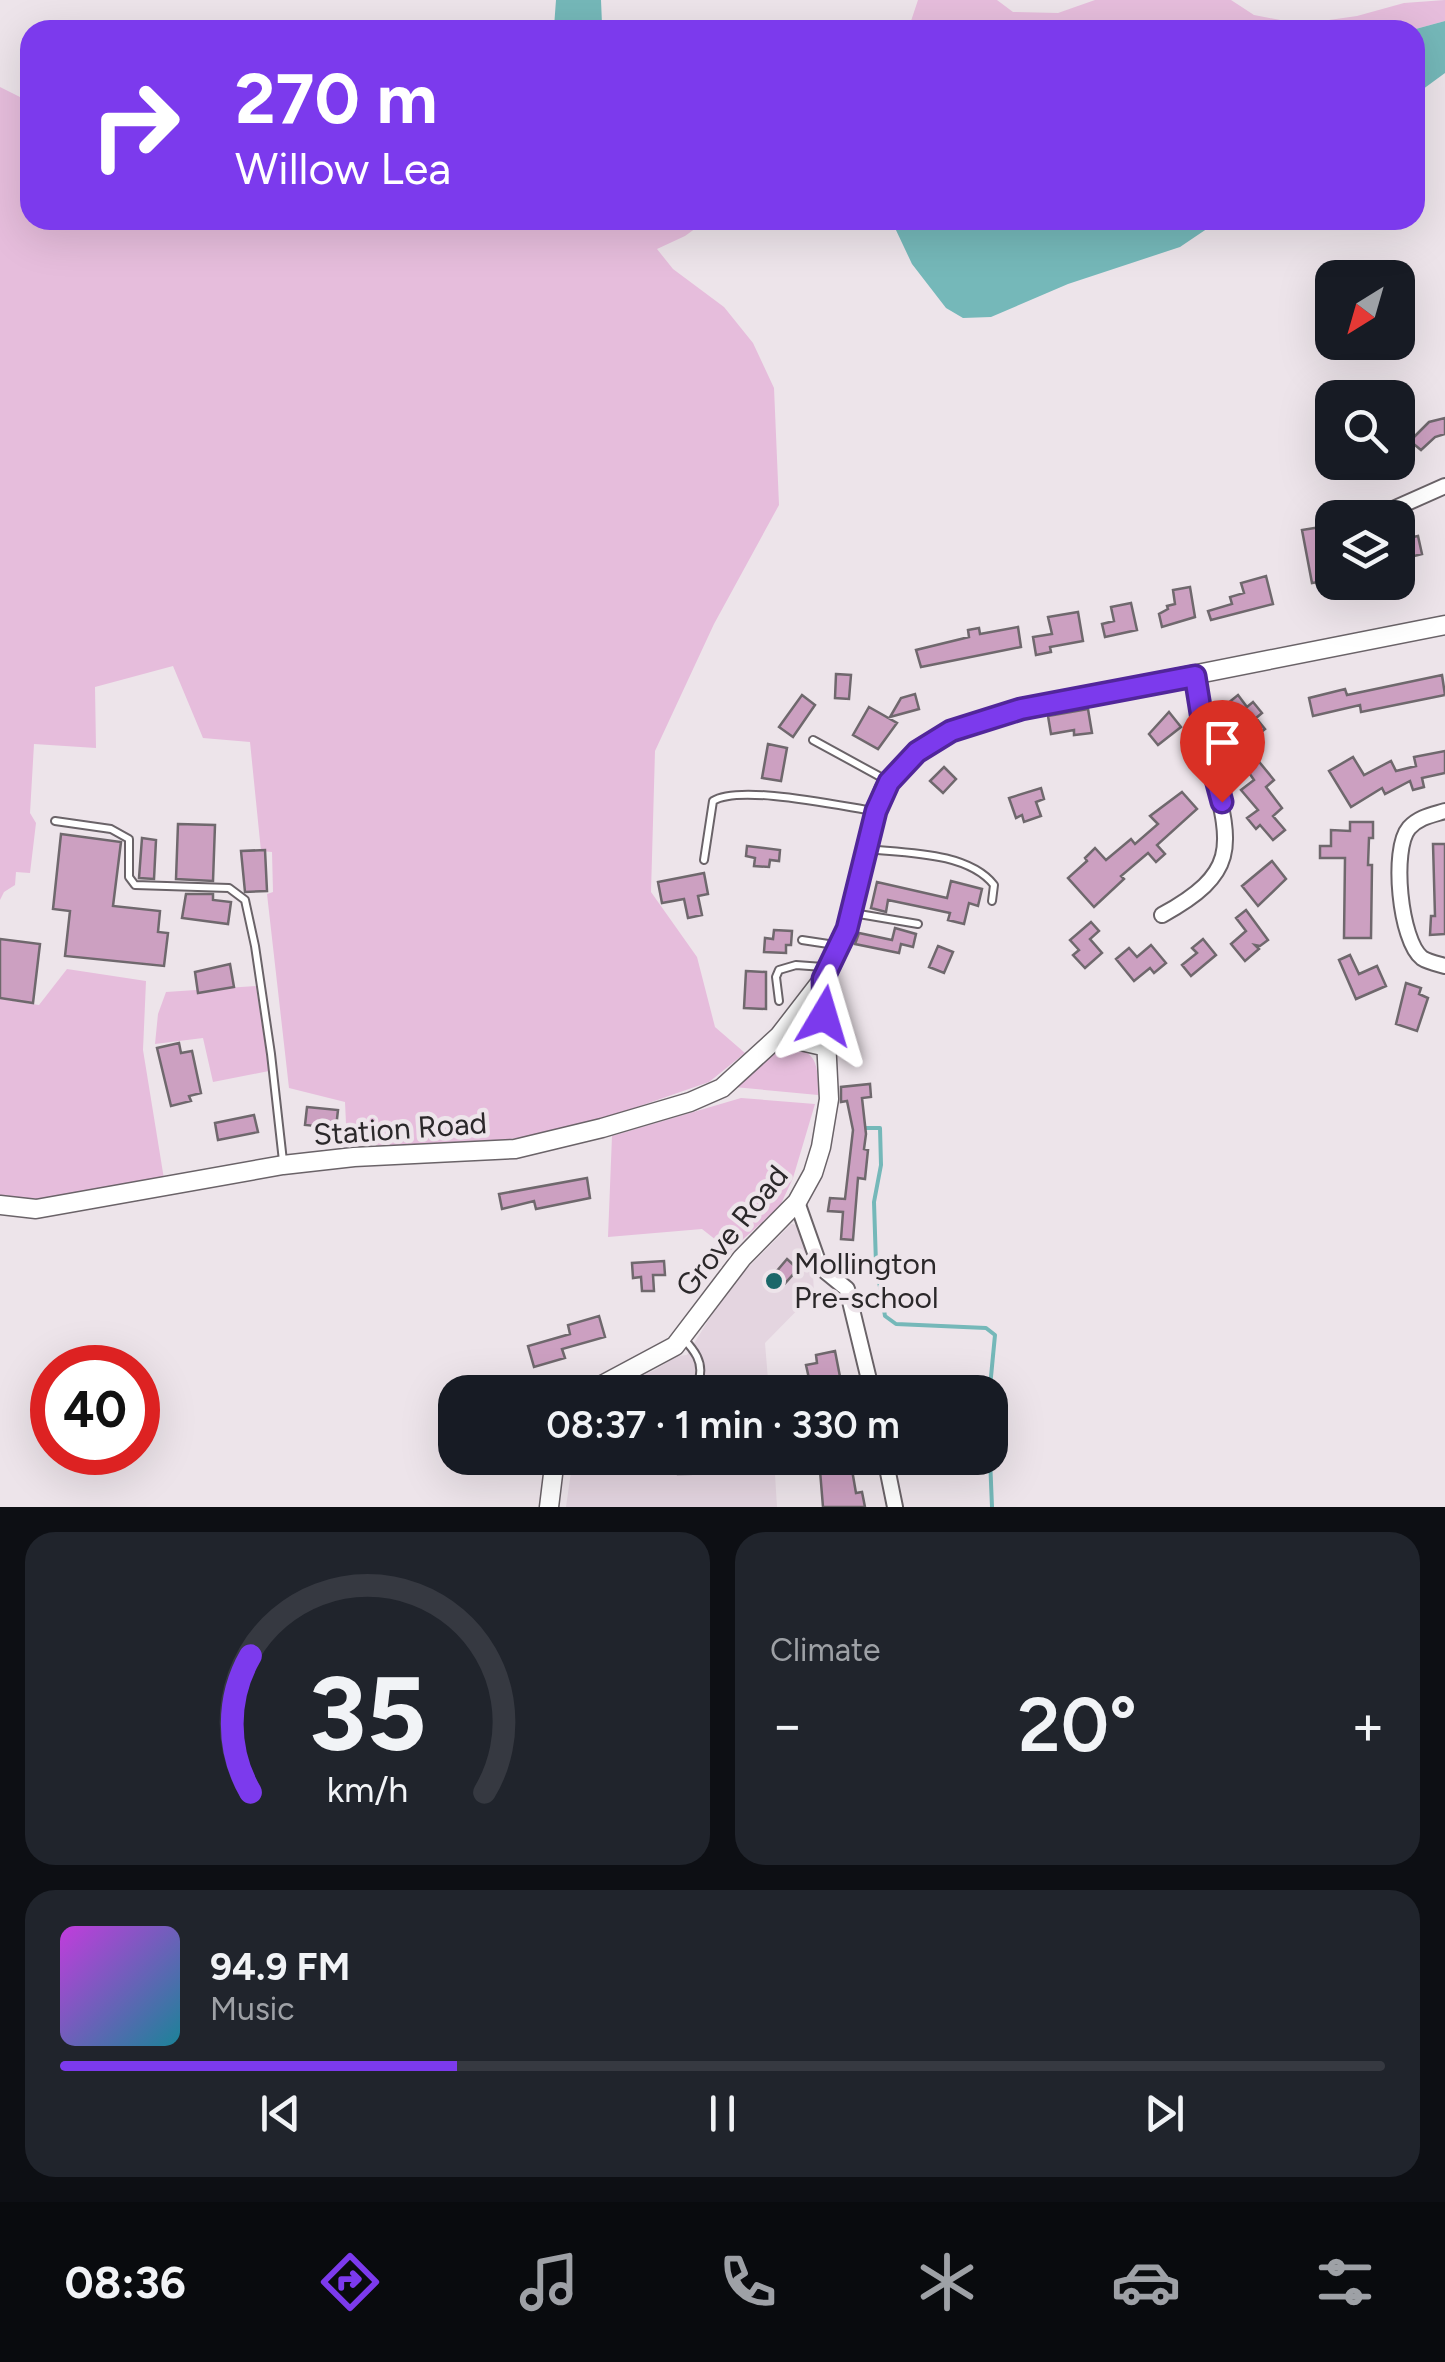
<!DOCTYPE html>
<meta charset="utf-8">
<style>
:root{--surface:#171b24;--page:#20242c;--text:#f1f3f6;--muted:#9ea1a6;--line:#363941;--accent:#7c3aed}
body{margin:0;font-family:Figtree,sans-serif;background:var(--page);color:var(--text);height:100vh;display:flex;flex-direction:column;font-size:38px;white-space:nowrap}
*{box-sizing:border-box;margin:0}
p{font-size:32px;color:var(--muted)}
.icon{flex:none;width:55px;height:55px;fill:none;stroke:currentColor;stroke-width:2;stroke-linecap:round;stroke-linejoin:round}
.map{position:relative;height:1507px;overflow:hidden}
.panel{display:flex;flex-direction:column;gap:25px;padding:25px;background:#0d0f14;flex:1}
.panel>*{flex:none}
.top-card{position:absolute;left:20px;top:20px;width:1405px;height:210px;border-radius:30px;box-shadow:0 10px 40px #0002;background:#7c3aed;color:#fff;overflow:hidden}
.needle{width:65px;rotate:217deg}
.controls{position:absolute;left:1315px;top:260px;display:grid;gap:20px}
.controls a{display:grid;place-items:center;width:100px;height:100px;border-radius:20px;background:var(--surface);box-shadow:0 10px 40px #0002;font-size:50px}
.speed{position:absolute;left:30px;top:1345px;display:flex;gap:20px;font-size:50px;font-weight:700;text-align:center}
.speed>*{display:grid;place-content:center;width:130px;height:130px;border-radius:50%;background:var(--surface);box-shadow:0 10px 40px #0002;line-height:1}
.speed .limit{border:15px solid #d22;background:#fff;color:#111}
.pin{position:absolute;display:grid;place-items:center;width:85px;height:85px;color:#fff;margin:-102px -42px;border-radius:50% 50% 50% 0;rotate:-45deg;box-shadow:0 0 10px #0007}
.pin .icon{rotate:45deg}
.me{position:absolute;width:110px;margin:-55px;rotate:7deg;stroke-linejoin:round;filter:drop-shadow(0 0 8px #0008)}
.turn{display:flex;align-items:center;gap:35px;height:210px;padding:0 50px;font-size:45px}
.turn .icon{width:130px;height:130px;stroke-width:2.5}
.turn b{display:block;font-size:70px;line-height:85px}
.big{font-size:75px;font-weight:600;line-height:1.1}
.panel .widget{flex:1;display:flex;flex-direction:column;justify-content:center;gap:15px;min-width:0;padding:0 35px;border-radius:30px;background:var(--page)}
.panel .dial{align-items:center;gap:0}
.dial svg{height:260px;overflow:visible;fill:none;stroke:var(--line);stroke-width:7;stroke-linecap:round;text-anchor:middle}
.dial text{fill:var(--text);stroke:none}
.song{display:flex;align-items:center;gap:30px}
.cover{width:120px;height:120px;border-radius:15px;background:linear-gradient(135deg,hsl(290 70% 55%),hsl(190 70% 35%))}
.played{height:10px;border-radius:5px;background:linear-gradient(90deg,var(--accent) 30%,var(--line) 30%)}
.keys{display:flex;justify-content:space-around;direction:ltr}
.heat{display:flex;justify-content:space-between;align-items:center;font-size:55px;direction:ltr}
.panel .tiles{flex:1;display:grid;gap:25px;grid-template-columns:1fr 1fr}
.widget:last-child{grid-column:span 2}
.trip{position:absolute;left:438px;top:1375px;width:570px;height:100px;border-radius:30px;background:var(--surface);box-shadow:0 10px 40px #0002;font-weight:600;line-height:100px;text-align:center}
.tab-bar{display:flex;height:160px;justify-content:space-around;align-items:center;background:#090b0e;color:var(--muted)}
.tab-bar .icon{width:70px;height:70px}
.tab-bar .active{color:var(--accent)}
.tab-bar b{font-size:45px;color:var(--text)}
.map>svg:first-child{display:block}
</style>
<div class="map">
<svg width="1445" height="1507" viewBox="0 0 1445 1507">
<rect width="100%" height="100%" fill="#ede4ea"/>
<!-- built -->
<path fill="#e4d5e0" d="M791 1224 798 1225 813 1274 814 1293 765 1343 769 1392H605L655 1370 677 1356 687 1355 728 1288Z
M568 1458H774L777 1507H566L571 1472Z"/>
<!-- green -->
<path fill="#e6bddc" d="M918 0H997L1013 12 1058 13 1095 0H1231L1254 15 1301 24 1357 16 1404 3 1445 0V21L1412 30H908Z
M0 87 30 102V220H707L685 236 657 249 673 269 724 307 753 343 774 388 779 505 714 624 655 751 651 892 697 957 715 1027 745 1053 709 1082 571 1130 461 1146 347 1145 345 1102 289 1088 267 894 273 892 272 852 261 851 250 742 203 738 173 666 95 687 96 748 34 744 30 813 36 823 30 873 16 872 15 885 4 892 0 900Z
M67 969 146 981 143 1050 164 1179 41 1200 0 1196V999L39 1005Z
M256 986 269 1071 213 1082 203 1038 155 1044 158 1014 166 992Z
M787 1048C819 1049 818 1068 818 1095L734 1087 777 1050Z
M741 1098 815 1104 793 1178 780 1206 730 1251 702 1229 608 1237 612 1136Z"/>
<!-- water -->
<path fill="#75b8b9" d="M556 0H601L602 24 554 27Z
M1445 21V73L1415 95V30H1412Z
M896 220H1220L1180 247 1068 284 991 317 963 318 946 308 912 264 895 228Z"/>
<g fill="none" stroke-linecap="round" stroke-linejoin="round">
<!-- stream -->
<path stroke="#75b8b9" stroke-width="4" d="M864 1128H880L881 1165 874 1202 876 1264 885 1316 896 1324 986 1328 995 1335 990 1387
M990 1458 992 1507"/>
</g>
<!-- building -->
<path fill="#cca0c1" stroke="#6f686d" stroke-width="2.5" d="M1445 418V434L1435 437 1421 450 1410 441 1429 422Z
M1321 527 1327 559 1320 560 1324 581 1312 583 1302 530Z
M1418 536 1422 554 1398 560V540Z
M1266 576 1273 604 1211 620 1208 611 1232 604 1230 597 1244 593 1241 583Z
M1190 587 1195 617 1162 627 1159 614 1168 609 1167 606 1175 604 1173 590Z
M1131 603 1137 630 1105 637 1102 624 1114 621 1111 607Z
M1078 612 1083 641 1050 647 1051 652 1036 655 1033 637 1052 634 1048 617Z
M1018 627 1021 647 921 667 916 650 969 637 968 630 979 628 980 634Z
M836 674 851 675 849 699 835 698Z
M1442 675 1445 695 1361 712 1360 705 1313 716 1309 698 1345 689 1347 695Z
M915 694 919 709 890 717 901 698Z
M802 695 815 705 793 737 779 727Z
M1238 695 1247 707 1253 702 1262 713 1256 718 1265 729 1254 738 1243 724 1238 728 1222 708Z
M869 707 897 723 878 749 853 735Z
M1088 709 1092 733 1074 735V730L1051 734 1048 716Z
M1169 712 1181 727 1158 745 1149 734Z
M768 744 787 748 781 781 762 778Z
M1445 751V773L1422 778 1424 787 1413 790 1410 781 1385 794 1382 788 1351 807 1329 771 1353 757 1364 775 1391 761 1396 771 1416 766 1414 757Z
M1256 758 1274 780 1266 787 1282 808 1273 816 1285 830 1273 840 1260 825 1256 829 1247 818 1258 810 1241 790 1254 780 1245 767Z
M944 767 956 779 943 793 930 781Z
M1041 788 1044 799 1036 802 1041 816 1024 822 1022 815 1016 818 1009 798Z
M1182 792 1197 809 1157 845 1165 854 1156 862 1148 853 1121 876 1124 879 1094 907 1068 878 1087 861 1085 858 1095 848 1106 860 1131 839 1135 844 1158 824 1150 816Z
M1350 822H1373V838H1369L1368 865H1372L1371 938H1344L1345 858H1320V846H1331V830L1350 831Z
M178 824 215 825 213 881 176 879Z
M61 834 121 842 113 906 160 911 158 932 168 933 164 966 65 956 70 911 53 909Z
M142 838 156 840 154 879 139 878Z
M1433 844H1445V934L1430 935 1431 916H1435Z
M747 846 780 850 779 861 770 860 769 867 754 866 755 858 746 856Z
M265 850 267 891 245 892 241 851Z
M1272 861 1286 879 1258 906 1242 886Z
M704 873 708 894 698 896 702 915 688 918 684 899 662 903 658 882Z
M951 881 982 889 978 906 969 903 964 924 948 920 950 913 888 900 886 912 871 908 877 882 947 898Z
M186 894H213V900L231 902 228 924 182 918Z
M1246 910 1268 940 1260 946 1255 945 1259 949 1245 961 1231 944 1246 931 1236 918Z
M1091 922 1099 931 1090 939 1102 953 1085 968 1073 955 1079 950 1070 940Z
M895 928 916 934 913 947 901 944 899 953 855 944 859 933 892 940Z
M774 930 792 931 791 945H786V953L764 952 765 938 773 939Z
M0 939 40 944 33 1003 0 998Z
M1203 939 1216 955 1191 976 1182 965 1197 953 1192 948Z
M1151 945 1166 963 1154 973 1150 968 1134 981 1116 959 1129 948 1137 957Z
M938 946 953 952 944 973 929 967Z
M1350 955 1359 974 1377 966 1386 986 1356 999 1339 960Z
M230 964 234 987 198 993 195 972Z
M746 971 766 972V1009L744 1008Z
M1406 983 1421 988 1419 994 1428 998 1417 1031 1396 1024Z
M179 1043 181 1053 192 1051 201 1093 189 1096 191 1101 171 1106 157 1048Z
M870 1084 871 1097 862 1098 866 1134 864 1149 868 1150 865 1179 858 1178 853 1240 841 1239 843 1212 828 1211 830 1198 845 1199 853 1130 847 1101 841 1102V1087Z
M307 1107 338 1110 336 1128 305 1125Z
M254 1115 258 1132 218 1140 215 1123Z
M587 1178 590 1198 536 1209 534 1201 502 1209 499 1194Z
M787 1259 798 1269 780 1289 770 1279Z
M664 1261 665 1275H653L654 1291H642L641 1277 633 1278 632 1263Z
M599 1316 605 1337 562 1349 565 1358 534 1367 528 1346 570 1334 568 1325Z
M835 1351 843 1392H812L806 1365 817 1363 816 1355Z
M677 1458H745V1473L678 1474Z
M819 1458H850L856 1493 862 1492 865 1507H823Z"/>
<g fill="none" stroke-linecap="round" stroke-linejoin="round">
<!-- service casing -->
<g stroke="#6a6368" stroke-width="10">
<path id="service" d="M813 740 888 781
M55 821 111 829 129 839V877L135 885 229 888 245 900 255 946 271 1054 283 1161
M867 849C906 853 968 852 994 885L992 901
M704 860 713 801C739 784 840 806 874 811
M853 913 918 924
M802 940 835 945
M779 1001 776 977 779 970 796 965 823 967
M619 1378 620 1392
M672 1392 699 1379C704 1362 694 1350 683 1338"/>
</g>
<!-- minor casing -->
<g stroke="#6a6368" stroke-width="18">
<path id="minor" d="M1382 514 1445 486
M1445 811C1432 815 1419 817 1409 828 1391 849 1400 941 1422 958 1428 962 1438 964 1445 966
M1162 915C1240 872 1231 846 1212 768 1205 738 1200 707 1195 677
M797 1202 820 1267 847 1289 872 1392
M885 1458 895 1507"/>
</g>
<!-- tertiary casing -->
<g stroke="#6a6368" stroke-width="21">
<path id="tertiary" d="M779 1036 827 1047
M0 1205 36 1209 283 1165 354 1157 515 1149 602 1128 690 1102 722 1088 779 1036 823 979 847 929 875 811 884 789 917 752 951 731 1021 709 1445 625
M589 1392 675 1346 742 1258 797 1202 813 1173 821 1147 829 1099 823 979
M549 1507 555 1458"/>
</g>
<!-- service -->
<use href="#service" stroke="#fff" stroke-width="6"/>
<!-- minor -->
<use href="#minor" stroke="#fff" stroke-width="14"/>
<!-- tertiary -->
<use href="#tertiary" stroke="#fff" stroke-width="18"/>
</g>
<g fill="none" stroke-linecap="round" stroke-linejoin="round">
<!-- route casing -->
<g stroke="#51269a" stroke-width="25">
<path id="route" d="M824 1016 823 979 847 929 876 811 889 782 917 752 951 731 1021 709 1195 676 1205 738 1222 802"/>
</g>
<!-- route -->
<use href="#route" stroke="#7c3aed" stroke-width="18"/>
</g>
<!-- markers -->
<circle fill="#1a6769" stroke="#ede4ea" stroke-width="4" cx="774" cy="1281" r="10"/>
<g text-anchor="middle" stroke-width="9" stroke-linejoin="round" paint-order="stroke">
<!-- street labels -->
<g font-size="30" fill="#2b282a" stroke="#ede4ea">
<text transform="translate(400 1129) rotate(-4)" y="10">Station Road</text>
<text transform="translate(732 1231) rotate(-51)" y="10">Grove Road</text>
</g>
<!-- poi labels -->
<g font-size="30" fill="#2b282a" stroke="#ede4ea" text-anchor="start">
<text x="794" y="1274">Mollington<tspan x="794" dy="34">Pre-school</tspan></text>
</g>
</g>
</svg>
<div class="controls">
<a><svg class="needle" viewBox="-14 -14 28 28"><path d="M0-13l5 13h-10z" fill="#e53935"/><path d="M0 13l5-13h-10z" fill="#9ea1a6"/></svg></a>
<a><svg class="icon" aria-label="search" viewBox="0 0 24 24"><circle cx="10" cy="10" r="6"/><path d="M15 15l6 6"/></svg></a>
<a><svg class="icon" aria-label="layers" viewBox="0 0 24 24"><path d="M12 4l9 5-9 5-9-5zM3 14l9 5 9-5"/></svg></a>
</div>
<div class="speed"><div class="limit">40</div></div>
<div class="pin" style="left:1222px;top:802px;background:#d93025"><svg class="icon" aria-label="arrive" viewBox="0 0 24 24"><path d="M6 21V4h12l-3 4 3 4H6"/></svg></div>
<svg class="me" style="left:824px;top:1016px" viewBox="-20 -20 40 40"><path d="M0-17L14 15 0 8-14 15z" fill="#7c3aed" stroke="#fff" stroke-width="4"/></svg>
<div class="trip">08:37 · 1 min · 330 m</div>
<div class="top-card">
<div class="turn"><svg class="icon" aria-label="right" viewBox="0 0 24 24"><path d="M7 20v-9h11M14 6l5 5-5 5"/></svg><div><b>270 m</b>Willow Lea</div></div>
</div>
</div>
<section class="panel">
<div class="tiles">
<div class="widget dial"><svg viewBox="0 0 100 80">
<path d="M14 69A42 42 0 1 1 86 69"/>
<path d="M14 69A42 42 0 0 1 14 27" stroke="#7c3aed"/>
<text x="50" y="56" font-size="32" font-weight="700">35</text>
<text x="50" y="72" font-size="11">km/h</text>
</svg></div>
<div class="widget"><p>Climate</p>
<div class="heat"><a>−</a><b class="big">20°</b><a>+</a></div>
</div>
<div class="widget">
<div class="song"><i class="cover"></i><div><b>94.9 FM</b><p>Music</p></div></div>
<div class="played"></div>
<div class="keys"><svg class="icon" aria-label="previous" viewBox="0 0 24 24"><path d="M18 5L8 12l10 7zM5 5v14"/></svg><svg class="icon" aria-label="pause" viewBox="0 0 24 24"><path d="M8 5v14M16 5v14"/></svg><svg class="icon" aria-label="next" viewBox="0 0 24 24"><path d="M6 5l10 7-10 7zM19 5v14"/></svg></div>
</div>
</div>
</section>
<nav class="tab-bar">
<b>08:36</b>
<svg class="icon active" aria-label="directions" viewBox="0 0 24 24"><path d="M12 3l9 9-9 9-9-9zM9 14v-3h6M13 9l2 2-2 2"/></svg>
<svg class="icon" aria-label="music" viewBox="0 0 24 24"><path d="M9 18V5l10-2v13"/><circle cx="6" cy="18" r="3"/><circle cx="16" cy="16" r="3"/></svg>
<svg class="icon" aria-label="phone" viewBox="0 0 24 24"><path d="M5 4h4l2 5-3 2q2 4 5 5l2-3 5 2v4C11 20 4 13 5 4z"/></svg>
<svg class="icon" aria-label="climate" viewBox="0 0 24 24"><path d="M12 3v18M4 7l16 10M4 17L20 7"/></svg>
<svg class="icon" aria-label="car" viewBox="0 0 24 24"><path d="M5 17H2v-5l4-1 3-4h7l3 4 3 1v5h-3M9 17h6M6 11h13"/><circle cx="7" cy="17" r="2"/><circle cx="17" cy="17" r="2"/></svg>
<svg class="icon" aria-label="filters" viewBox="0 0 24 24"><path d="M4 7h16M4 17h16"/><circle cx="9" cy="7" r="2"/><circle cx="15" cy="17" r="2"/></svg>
</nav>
